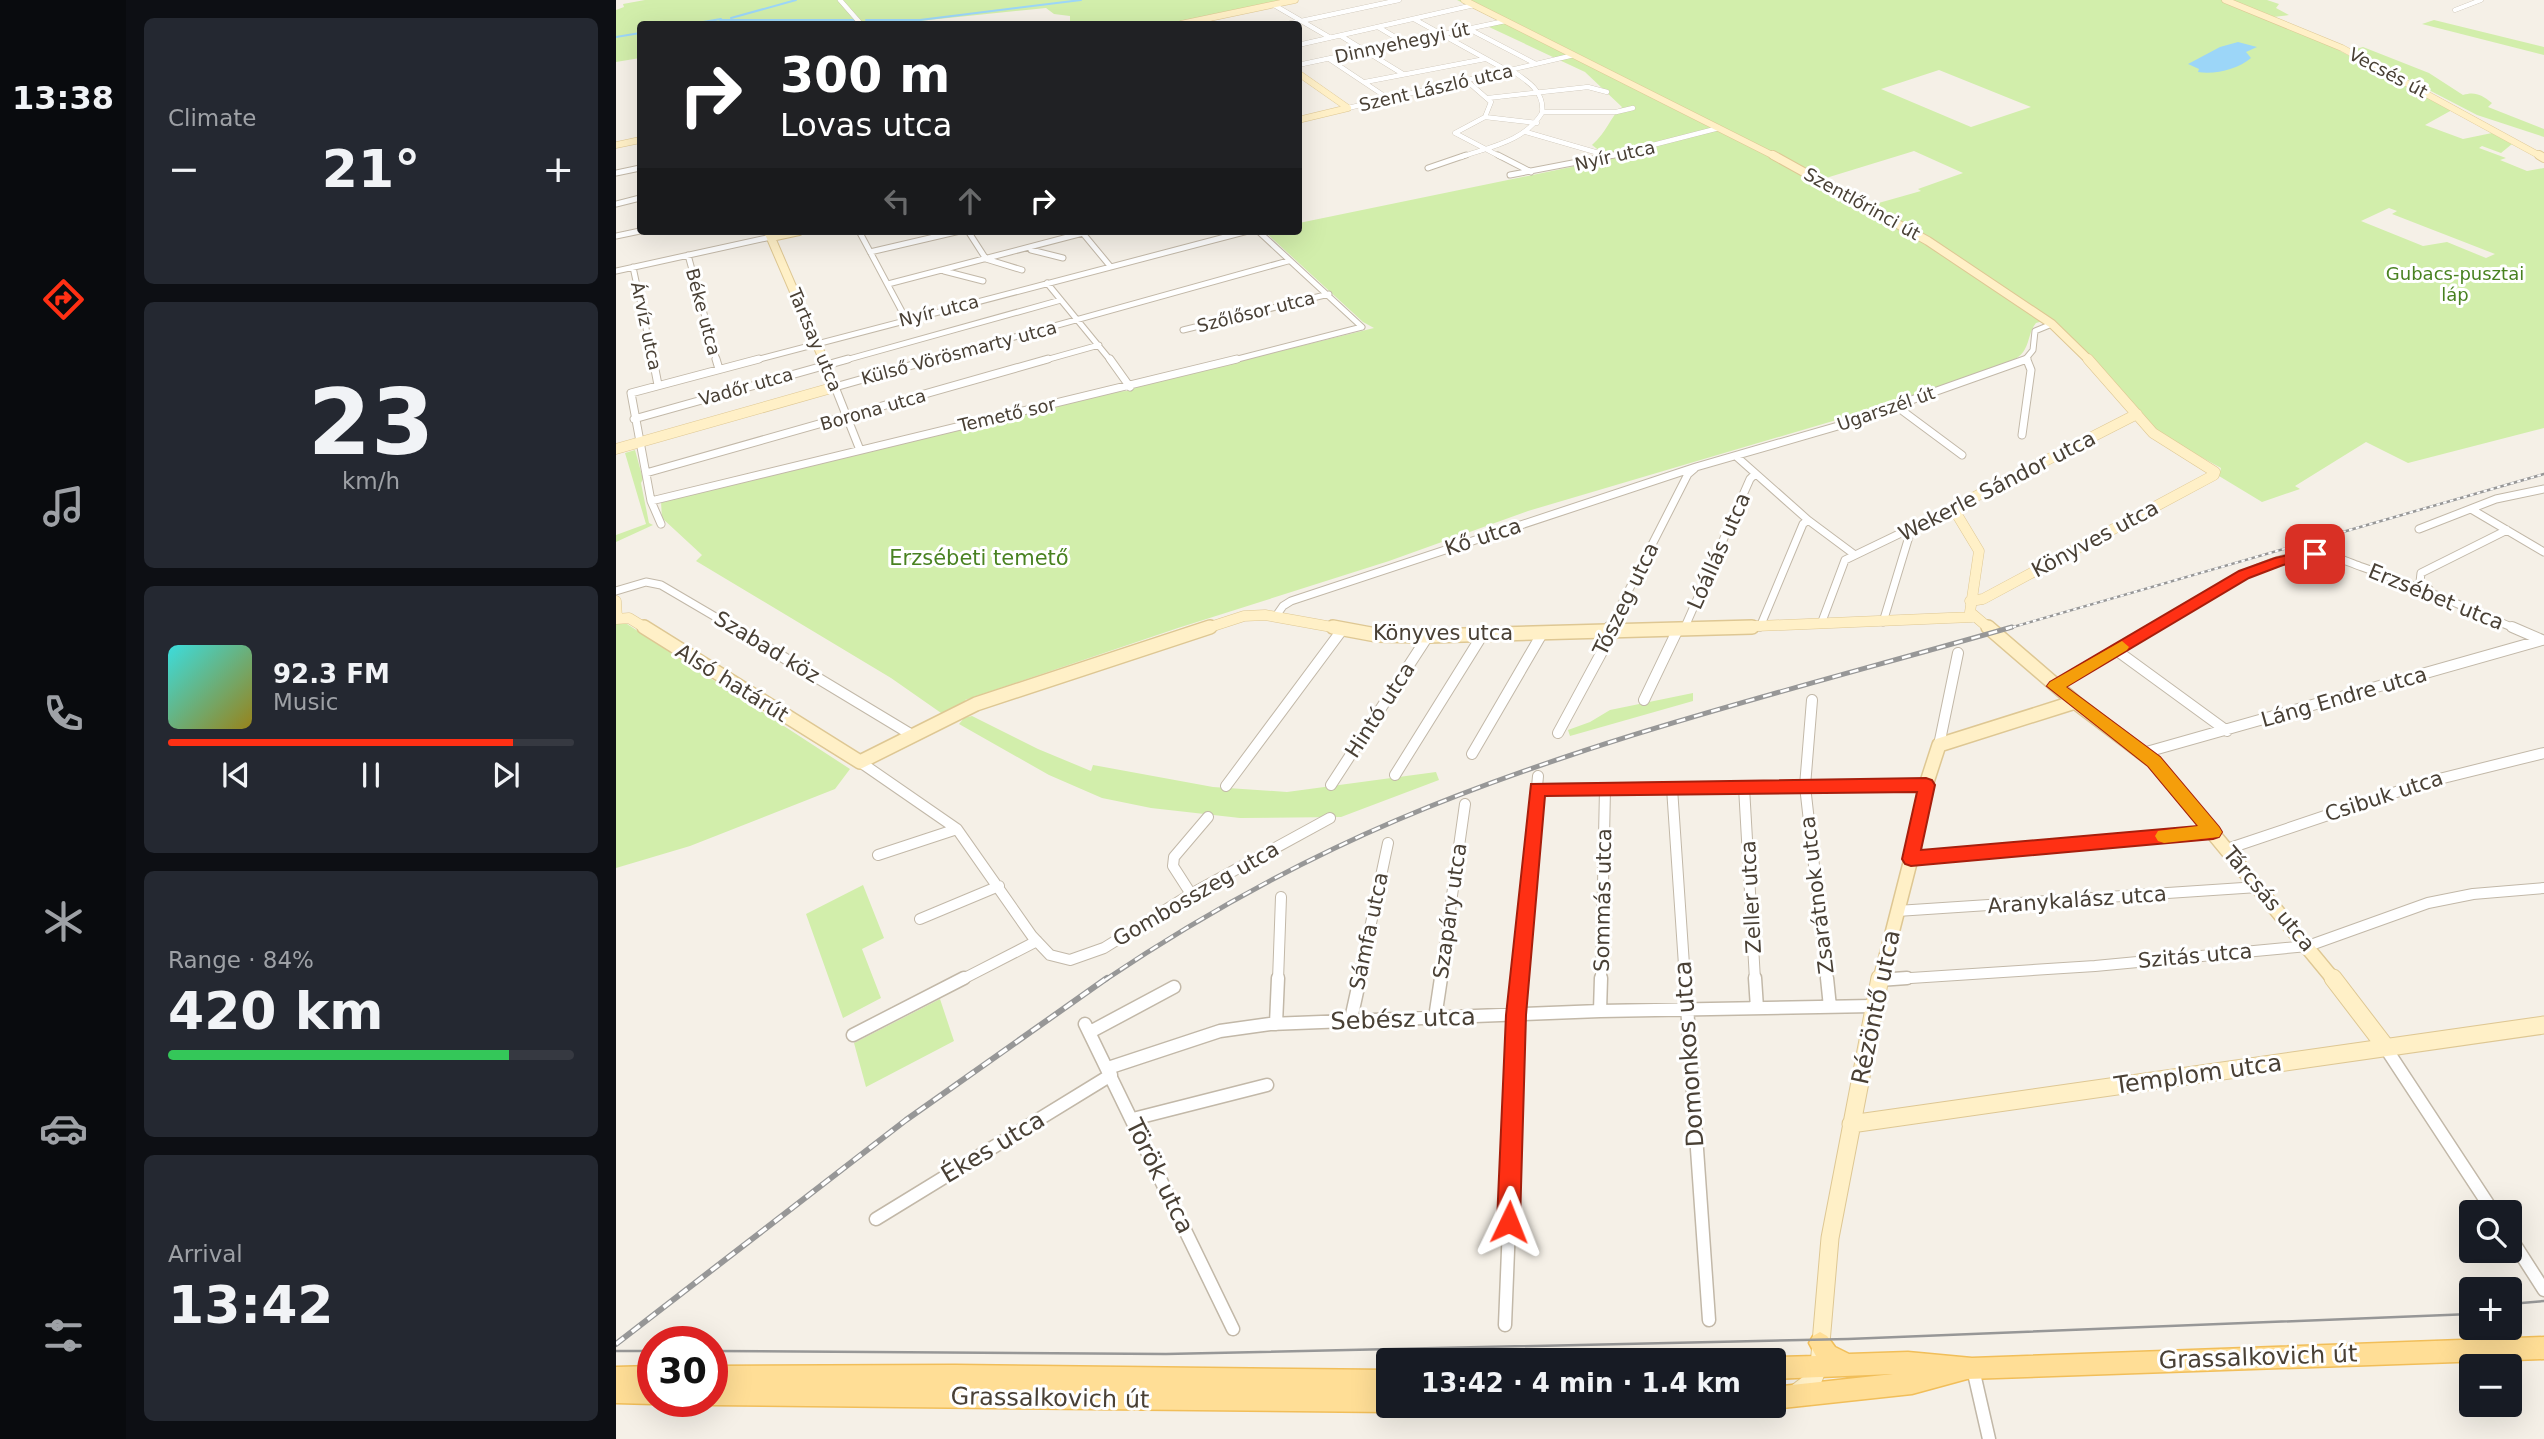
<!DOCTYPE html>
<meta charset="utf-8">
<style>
:root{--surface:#171b24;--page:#242831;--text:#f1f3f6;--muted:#9ea1a6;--line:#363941;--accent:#ff3014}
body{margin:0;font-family:"DejaVu Sans",sans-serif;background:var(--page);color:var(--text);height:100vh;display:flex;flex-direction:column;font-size:26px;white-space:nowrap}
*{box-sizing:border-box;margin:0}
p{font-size:23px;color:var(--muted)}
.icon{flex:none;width:38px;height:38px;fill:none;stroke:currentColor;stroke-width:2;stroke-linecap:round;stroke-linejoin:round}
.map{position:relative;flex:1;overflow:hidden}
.side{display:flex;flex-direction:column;gap:18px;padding:18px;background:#0d0f14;width:490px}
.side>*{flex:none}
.top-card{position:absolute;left:21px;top:21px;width:665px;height:214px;border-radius:7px;box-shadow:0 7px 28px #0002;background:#202124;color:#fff;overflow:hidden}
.tools{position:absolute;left:1843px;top:1200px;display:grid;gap:14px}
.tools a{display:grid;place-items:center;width:63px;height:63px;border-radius:7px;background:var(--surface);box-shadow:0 7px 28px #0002;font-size:35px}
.speed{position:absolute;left:21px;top:1326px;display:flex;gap:14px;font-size:35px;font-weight:700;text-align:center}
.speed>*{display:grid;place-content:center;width:91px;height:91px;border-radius:50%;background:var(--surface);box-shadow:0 7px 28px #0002;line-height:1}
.speed .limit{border:10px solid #d22;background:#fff;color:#111}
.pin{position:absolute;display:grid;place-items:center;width:60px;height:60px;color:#fff;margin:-30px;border-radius:14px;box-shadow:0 4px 10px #0006}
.me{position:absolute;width:77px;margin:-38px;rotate:2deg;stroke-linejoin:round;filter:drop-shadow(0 0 5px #0008)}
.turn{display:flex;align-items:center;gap:24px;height:147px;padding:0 28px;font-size:32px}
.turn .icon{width:91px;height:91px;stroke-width:2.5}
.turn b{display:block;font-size:49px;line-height:60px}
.lanes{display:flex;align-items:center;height:66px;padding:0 28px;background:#0003;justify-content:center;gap:35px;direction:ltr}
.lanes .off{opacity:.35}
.big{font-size:52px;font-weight:600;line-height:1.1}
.side .tile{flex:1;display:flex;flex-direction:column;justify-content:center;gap:10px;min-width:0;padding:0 24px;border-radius:10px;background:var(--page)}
.side .dial{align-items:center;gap:0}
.dial b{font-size:91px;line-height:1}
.song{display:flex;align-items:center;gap:21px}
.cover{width:84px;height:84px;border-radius:10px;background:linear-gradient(135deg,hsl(180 70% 55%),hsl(50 70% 35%))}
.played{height:7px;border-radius:4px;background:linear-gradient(90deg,var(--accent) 85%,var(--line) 85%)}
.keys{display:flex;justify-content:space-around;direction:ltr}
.heat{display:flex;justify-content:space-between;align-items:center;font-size:38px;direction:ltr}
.charge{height:10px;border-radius:5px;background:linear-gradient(90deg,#34c759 84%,var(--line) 0)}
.trip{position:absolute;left:760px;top:1348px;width:410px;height:70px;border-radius:7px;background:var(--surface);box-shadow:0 7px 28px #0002;font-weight:600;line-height:70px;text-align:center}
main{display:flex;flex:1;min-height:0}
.tabs{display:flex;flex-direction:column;width:126px;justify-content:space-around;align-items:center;background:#090b0e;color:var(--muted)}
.tabs .icon{width:49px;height:49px}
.tabs .selected{color:var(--accent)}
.tabs b{font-size:32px;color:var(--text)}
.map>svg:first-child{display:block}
</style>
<main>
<nav class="tabs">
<b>13:38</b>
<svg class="icon selected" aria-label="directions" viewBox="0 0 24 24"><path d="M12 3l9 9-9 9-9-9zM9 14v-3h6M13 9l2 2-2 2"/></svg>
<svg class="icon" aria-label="music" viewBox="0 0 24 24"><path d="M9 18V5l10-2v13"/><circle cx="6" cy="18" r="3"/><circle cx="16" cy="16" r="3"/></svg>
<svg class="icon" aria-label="phone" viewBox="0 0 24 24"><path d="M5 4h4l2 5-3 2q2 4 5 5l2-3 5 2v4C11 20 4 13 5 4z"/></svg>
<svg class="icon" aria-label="climate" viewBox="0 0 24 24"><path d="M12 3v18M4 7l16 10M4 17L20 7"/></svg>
<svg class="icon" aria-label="car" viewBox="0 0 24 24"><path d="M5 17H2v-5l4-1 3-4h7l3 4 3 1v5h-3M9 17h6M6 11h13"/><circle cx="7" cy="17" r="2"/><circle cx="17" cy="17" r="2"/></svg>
<svg class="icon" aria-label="filters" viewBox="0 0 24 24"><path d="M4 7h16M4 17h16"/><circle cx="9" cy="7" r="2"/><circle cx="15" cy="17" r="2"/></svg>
</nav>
<section class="side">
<div class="tile"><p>Climate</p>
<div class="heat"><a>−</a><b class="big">21°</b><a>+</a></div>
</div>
<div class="tile dial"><b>23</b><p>km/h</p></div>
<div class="tile">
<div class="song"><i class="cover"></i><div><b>92.3 FM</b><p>Music</p></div></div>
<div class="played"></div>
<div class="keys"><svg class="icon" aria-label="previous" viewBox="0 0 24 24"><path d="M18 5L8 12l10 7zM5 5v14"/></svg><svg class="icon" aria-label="pause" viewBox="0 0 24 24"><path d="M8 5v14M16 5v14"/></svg><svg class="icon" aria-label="next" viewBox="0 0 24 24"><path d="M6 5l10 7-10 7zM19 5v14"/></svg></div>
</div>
<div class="tile"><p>Range · 84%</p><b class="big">420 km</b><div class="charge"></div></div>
<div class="tile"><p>Arrival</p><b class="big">13:42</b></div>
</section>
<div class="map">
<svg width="1928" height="1439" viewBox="0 0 1928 1439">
<rect width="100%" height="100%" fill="#f5f0e7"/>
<!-- green -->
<path fill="#d2eeab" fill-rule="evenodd" d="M29 0H671L557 24H454V16L438 14 430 8 274 24H24V58L0 62V10L8 7 7 4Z
M841 0H1651L1663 4 1660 8 1673 15 1649 18 1711 44 1836 110 1809 125 1847 139 1876 133 1896 144 1885 153 1866 146 1863 148 1890 158 1884 160 1911 171 1928 168V428L1792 463 1750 442 1679 486 1684 489 1646 502 1603 476 1605 468 1540 432 1434 319 1420 323C1413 332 1414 340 1409 349 1402 364 1364 375 1349 382L912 511 773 561 562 628 349 700 351 703 328 715 275 678 80 561 86 555 46 518 45 502 494 392 511 391 513 388 758 328 747 322 648 231H682L683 223 955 167 989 155 976 145C991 132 994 117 1006 107L969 72 873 27 881 20ZM1323 70 1415 107 1355 127 1265 89ZM1298 151 1347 173 1302 189 1305 191 1259 204 1210 178ZM1773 208 1781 211 1776 214 1879 254 1870 258 1831 242 1807 246 1745 221Z
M1818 20 1928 47V55L1806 24Z
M1747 47 1813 73 1847 95C1859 91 1866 95 1876 103L1872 107 1928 129V137L1861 115 1736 50Z
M19 450 27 479 25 483 33 523 37 525 0 542V535L30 524 9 453Z
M0 623 11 624 234 769 219 789 74 846 0 868Z
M1077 693V701L954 736 952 730 974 722 994 710Z
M356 716 422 749 475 771 477 765 597 787 671 792 820 772 823 780 725 817 624 818 535 808 486 798 433 775 343 724 348 718Z
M247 885 268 938 246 949 265 998 227 1018 190 914Z
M324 999 338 1041 250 1087 238 1043Z"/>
<!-- water -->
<path fill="#9cd6f8" d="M1622 42 1641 47 1630 52 1635 58C1622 69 1599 75 1582 72L1583 69 1572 64 1604 47Z"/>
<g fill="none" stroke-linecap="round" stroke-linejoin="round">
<!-- stream -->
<path stroke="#9cd6f8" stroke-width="2" d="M115 18 180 0
M104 20H241
M250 20H304L465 0
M75 24 105 19
M0 37 24 33"/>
<!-- street-far4 casing -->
<g stroke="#c2b8a8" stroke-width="5">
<path id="street-far4" d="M224 0 245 24
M658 5 713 37
M1839 10 1865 0
M798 19 892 71
M671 24 783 0
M762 27 789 43
M853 29 920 64
M725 36 787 74
M682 45 858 5
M713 59 773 99
M682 65 889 21
M749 82 869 59
M872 98 972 87 991 92
M732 108 958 55
M926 112H1000L1017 108
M869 117 921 123
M910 132 993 156
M839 133 885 157
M839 133 869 117 875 102 851 81
M845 157C874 147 909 141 926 113 929 92 912 81 895 70
M990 157 1103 128"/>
</g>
<!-- street-far3 casing -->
<g stroke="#c2b8a8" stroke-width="7">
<path id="street-far3" d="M882 155 915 172
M990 155 993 156
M812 168 850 155
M0 173 24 168
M894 175 998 155
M0 204 24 198
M243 231 290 319
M352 231 370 259 406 270
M465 231 494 266
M642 231 746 327
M0 236 24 231
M415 250 447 258
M254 252 344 231
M72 255 101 361
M17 267 37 361
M0 271 155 237
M328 271 367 281
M431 283 495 361
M272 284 467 233
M567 330 713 294
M136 361 632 231
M226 361 445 300
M312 361 672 261
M426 361 483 345
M614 361 746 327
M1408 361 1417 350 1419 331 1436 324"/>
</g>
<!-- street-far2 casing -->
<g stroke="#c2b8a8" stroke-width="9">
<path id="street-far2" d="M37 359 42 385
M100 359 103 369
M494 359 514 387
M1280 406 1346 455
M18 419 232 359
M1406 435 1415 370 1411 360
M244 450 219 387 318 359
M1121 457 1192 520 1239 555
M30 473 432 359
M35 501 621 359
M1855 509 1928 552
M45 524 35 501 15 393 143 359
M1803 529 1880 499 1928 489
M1813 589 1804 582 1805 573 1891 530
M0 591 30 582 45 585 120 629
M660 616 667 606 675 601 1080 467 1222 426 1411 359
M1267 622 1295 530
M1205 624 1229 560 1337 508
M1144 627 1187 524 1192 520
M993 629 1072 474 1079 468
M1068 629 1134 479 1139 474
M1536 629C1582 602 1645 554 1700 554 1716 554 1732 562 1746 567 1799 585 1849 607 1900 629"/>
</g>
<!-- street-far1 casing -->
<g stroke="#c2b8a8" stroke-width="12">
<path id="street-far1" d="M117 627 296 735
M1896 627 1926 640
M1500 650 1611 731
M1439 686 1539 627
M1028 700 1062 629
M1196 700 1189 786 1211 980
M942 733 995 635 993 627
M1323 745 1342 653
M1527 753 1926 640
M856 754 927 632
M244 762 341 829 416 936 434 955 454 960 488 948 575 894 714 818
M779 775 867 634
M715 785 812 636
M610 786 726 630
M1128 787 1139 980
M1056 788 1069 980
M921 789 1310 785
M1611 849 1807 783 1928 753
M262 855 341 829
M1295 859 1597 832
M575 894 557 866 558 857 592 817
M1281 911 1642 887
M304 919 383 886
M345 980 421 941
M662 980 665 897
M743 980 772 843
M824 980 849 804
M903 980 922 776
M985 980 989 789
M1264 980 1479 966 1692 946 1812 903 1857 894 1928 888"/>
</g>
<!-- street casing -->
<g stroke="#c2b8a8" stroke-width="15">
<path id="street" d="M1069 978 1093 1320
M1139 978 1141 1008
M1211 978 1214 1007
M1263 980 1291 978
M984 1011 985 978
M819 1018 825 978
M735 1019 744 978
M469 1024 617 1329
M660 1024 662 978
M474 1032 558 987
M237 1035 348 978
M1769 1047 1878 1213
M492 1068 604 1031 654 1024 984 1011 1257 1006
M517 1119 651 1085
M260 1219 495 1075
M1894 1237 1928 1290
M889 1325 903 978
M1357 1369 1373 1439"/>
</g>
<!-- secondary-far4 casing -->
<g stroke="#dec793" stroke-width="7">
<path id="secondary-far4" d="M848 0 1160 157
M1609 0 1726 48 1926 157
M565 24 679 0
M682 73 732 108
M682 120 732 108
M0 145 24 140"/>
</g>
<!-- secondary-far3 casing -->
<g stroke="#dec793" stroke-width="10">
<path id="secondary-far3" d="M1157 155 1312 241 1436 324 1474 361
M1923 155 1928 158
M152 231 208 361
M155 237 183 231"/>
</g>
<!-- secondary-far2 casing -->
<g stroke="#dec793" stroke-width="11">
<path id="secondary-far2" d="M0 449 219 387 207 359
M0 601 1 618
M1354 601 1367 599 1598 475 1599 472 1537 433 1472 359
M0 619 13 618 31 629
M588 629 628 616 649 615 727 629
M1071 629 1356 617
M1374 629 1354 612 1363 551 1337 508 1521 414"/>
</g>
<!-- secondary-far1 casing -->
<g stroke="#dec793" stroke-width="16">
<path id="secondary-far1" d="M28 627 244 762 360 704 594 627
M717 627 760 635 812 636 1136 627
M1372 627 1459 702 1538 762 1718 980
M1264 980 1295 859 1310 785 1323 745 1459 702"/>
</g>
<!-- secondary casing -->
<g stroke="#dec793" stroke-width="19">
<path id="secondary" d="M1717 978 1769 1046
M1235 1124 1928 1025
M1181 1392 1197 1380 1203 1366 1214 1238 1264 978"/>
</g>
<!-- primary casing -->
<g stroke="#f1be59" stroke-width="3">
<path id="primary" d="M1204 1332 1211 1336 1219 1347 1233 1354 1292 1352 1356 1358 1928 1337V1359L1351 1379 1296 1394 1157 1409 1149 1406 1157 1405V1387L1277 1374 1157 1379V1360H1151L1157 1357 1200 1356 1193 1343 1197 1336Z
M339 1365 772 1370V1405H781L780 1409 772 1412 96 1405 88 1402H96V1366Z
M37 1366V1402H42L37 1404 0 1403V1367Z"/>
</g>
<!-- street-far4 -->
<use href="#street-far4" stroke="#fff" stroke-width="4.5"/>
<!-- street-far3 -->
<use href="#street-far3" stroke="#fff" stroke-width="5"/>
<!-- street-far2 -->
<use href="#street-far2" stroke="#fff" stroke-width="7"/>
<!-- street-far1 -->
<use href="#street-far1" stroke="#fff" stroke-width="10"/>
<!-- street -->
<use href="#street" stroke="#fff" stroke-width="12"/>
<!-- secondary-far4 -->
<use href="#secondary-far4" stroke="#fff0c7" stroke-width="6"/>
<!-- secondary-far3 -->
<use href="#secondary-far3" stroke="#fff0c7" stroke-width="8"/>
<!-- secondary-far2 -->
<use href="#secondary-far2" stroke="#fff0c7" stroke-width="10"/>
<!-- secondary-far1 -->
<use href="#secondary-far1" stroke="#fff0c7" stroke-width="13"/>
<!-- secondary -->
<use href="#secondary" stroke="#fff0c7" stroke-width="17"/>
<!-- primary -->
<use href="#primary" fill="#ffde96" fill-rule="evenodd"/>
<!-- tram -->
<path stroke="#979797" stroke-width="2.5" d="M1894 1304 1928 1301
M0 1351H37
M96 1351 550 1354 1232 1339 1855 1314"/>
<!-- rail-far2 casing -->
<g stroke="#979797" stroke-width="2.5">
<path id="rail-far2" d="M1390 629 1928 474"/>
</g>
<!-- rail-far1 casing -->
<g stroke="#979797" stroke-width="5">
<path id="rail-far1" d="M489 980C581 918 678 864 781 820 977 737 1191 686 1396 627"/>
</g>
<!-- rail casing -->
<g stroke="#979797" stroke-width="6">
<path id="rail" d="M0 1344 290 1120 491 978"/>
</g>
<!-- rail-far2 -->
<use href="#rail-far2" stroke="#fff" stroke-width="2" stroke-dasharray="3.5" stroke-linecap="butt"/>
<!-- rail-far1 -->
<use href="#rail-far1" stroke="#fff" stroke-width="2.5" stroke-dasharray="9" stroke-linecap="butt"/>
<!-- rail -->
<use href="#rail" stroke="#fff" stroke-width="3.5" stroke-dasharray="10" stroke-linecap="butt"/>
</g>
<!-- route -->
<path fill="#ff3014" stroke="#a61f0d" stroke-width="2" d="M1699 549 1704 551V557L1667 565 1633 578 1450 687 1544 757 1603 827 1606 832 1603 837 1597 839 1295 866 1289 864 1286 859 1301 792 929 796 910 1015 904 1222 901 1230 893 1233 885 1230 881 1222 890 1015 915 784 1310 778 1316 780 1319 785 1305 850 1582 826 1532 766 1431 686 1434 682 1623 571 1659 558Z"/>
<!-- slow -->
<path fill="#f59e0b" d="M1506 641 1513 647 1511 650 1450 687 1544 757 1603 827 1606 832 1603 837 1548 843 1542 841 1539 836 1542 831 1582 826 1532 766 1431 686 1434 682Z"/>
<g text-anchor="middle" stroke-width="6" stroke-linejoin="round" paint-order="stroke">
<!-- far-street labels -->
<g font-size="18" fill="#494035" stroke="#fff">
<text transform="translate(786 43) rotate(-12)" y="6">Dinnyehegyi út</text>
<text transform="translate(1772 73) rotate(28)" y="6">Vecsés út</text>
<text transform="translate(820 88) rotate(-13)" y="6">Szent László utca</text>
<text transform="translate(999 156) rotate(-13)" y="6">Nyír utca</text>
<text transform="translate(1246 204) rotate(29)" y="6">Szentlőrinci út</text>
<text transform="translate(323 311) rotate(-14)" y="6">Nyír utca</text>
<text transform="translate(87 312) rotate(75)" y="6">Béke utca</text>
<text transform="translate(640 312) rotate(-14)" y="6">Szőlősor utca</text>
<text transform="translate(30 326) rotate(78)" y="6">Árvíz utca</text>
<text transform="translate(199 340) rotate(67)" y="6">Tartsay utca</text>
<text transform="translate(343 353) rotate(-15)" y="6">Külső Vörösmarty utca</text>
<text transform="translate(130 387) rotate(-16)" y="6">Vadőr utca</text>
<text transform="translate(1270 409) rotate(-19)" y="6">Ugarszél út</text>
<text transform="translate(257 410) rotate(-16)" y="6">Borona utca</text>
<text transform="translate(391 415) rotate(-13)" y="6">Temető sor</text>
</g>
<!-- far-park labels -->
<g font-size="18" fill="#498221" stroke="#fff">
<text x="1839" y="280">Gubacs-pusztai<tspan x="1839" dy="21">láp</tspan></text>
</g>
<!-- street labels -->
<g font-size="21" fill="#494035" stroke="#fff">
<text transform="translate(1381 486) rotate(-27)" y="7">Wekerle Sándor utca</text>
<text transform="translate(867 537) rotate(-18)" y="7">Kő utca</text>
<text transform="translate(1479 539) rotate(-28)" y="7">Könyves utca</text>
<text transform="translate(1103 551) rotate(-66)" y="7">Lóállás utca</text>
<text transform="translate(1820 597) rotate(22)" y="7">Erzsébet utca</text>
<text transform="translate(1010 599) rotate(-64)" y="7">Tószeg utca</text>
<text x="827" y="640">Könyves utca</text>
<text transform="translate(151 647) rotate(31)" y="7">Szabad köz</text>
<text transform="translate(116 683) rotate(32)" y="7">Alsó határút</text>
<text transform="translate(1728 697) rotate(-16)" y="7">Láng Endre utca</text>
<text transform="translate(764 710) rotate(-57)" y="7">Hintó utca</text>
<text transform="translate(1768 796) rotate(-18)" y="7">Csibuk utca</text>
<text transform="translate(580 894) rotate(-30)" y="7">Gombosszeg utca</text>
<text transform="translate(1201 895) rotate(-97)" y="7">Zsarátnok utca</text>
<text transform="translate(1135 897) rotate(-93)" y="7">Zeller utca</text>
<text transform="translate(1653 899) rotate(50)" y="7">Tárcsás utca</text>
<text transform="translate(987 900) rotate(-89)" y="7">Sommás utca</text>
<text transform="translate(1461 900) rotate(-4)" y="7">Aranykalász utca</text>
<text transform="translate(834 911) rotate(-82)" y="7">Szapáry utca</text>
<text transform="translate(753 931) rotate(-78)" y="7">Sámfa utca</text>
<text transform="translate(1579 956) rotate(-5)" y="7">Szitás utca</text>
</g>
<!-- park labels -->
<g font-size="21" fill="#498221" stroke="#fff">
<text x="363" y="565">Erzsébeti temető</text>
</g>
<!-- near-street labels -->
<g font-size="24" fill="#494035" stroke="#fff">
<text transform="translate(1260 1007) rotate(-78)" y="8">Rézöntő utca</text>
<text transform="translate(787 1019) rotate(-2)" y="8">Sebész utca</text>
<text transform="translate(1073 1054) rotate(-94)" y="8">Domonkos utca</text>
<text transform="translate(1582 1074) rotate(-8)" y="8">Templom utca</text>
<text transform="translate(377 1147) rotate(-31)" y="8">Ékes utca</text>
<text transform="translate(544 1176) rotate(64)" y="8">Török utca</text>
<text transform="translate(1642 1357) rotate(-2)" y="8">Grassalkovich út</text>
<text transform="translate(434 1398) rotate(1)" y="8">Grassalkovich út</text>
</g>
</g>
</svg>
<div class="tools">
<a><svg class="icon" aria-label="search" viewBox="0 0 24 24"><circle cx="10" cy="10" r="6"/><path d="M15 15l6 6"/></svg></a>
<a>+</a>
<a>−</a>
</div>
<div class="speed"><div class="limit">30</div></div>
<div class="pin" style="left:1699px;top:554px;background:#d93025"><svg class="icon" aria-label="arrive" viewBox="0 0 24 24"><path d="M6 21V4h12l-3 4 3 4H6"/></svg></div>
<svg class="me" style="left:893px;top:1222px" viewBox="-20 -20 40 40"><path d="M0-17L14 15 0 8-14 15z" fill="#ff3014" stroke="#fff" stroke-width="4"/></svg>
<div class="trip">13:42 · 4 min · 1.4 km</div>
<div class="top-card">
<div class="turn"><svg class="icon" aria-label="right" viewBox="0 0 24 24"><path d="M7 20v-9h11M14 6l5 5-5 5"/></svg><div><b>300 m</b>Lovas utca</div></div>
<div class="lanes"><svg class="icon off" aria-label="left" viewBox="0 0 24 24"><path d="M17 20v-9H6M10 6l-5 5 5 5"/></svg><svg class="icon off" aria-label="ahead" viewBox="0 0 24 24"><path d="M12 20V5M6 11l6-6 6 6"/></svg><svg class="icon" aria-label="right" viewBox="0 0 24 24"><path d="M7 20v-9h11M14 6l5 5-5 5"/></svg></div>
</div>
</div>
</main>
